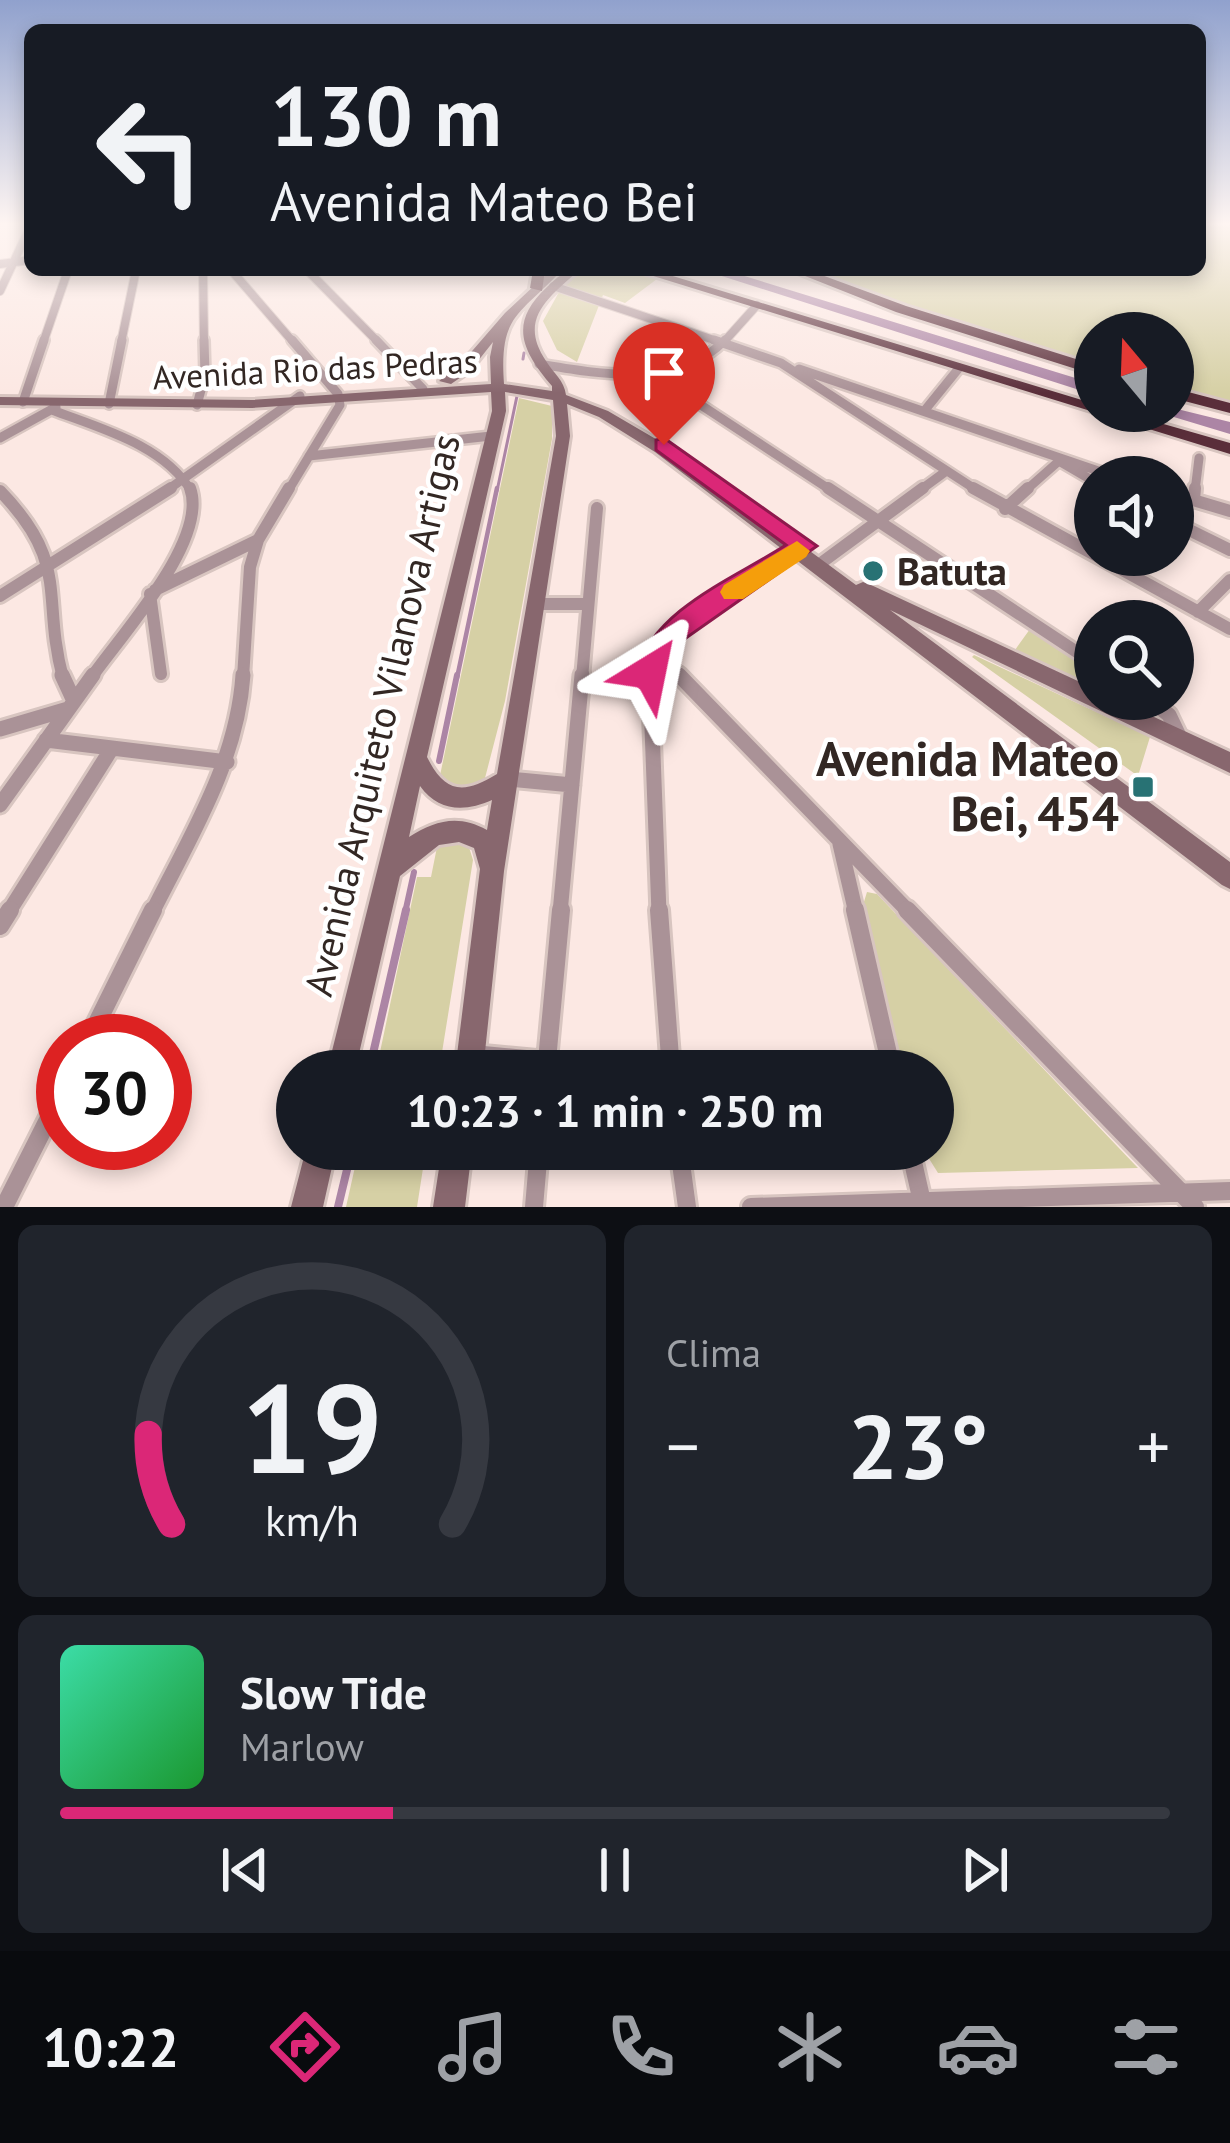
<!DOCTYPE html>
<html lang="pt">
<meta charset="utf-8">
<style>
:root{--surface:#171b24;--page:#20242c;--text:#f1f3f6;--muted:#9ea1a6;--line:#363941;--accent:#db2777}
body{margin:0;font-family:"PT Sans",sans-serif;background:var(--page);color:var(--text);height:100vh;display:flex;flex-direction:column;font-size:45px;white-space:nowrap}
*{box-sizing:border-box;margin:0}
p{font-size:39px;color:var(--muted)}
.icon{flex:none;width:66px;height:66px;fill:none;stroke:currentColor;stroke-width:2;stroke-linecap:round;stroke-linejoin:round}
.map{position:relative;height:1207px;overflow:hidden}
.details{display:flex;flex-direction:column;gap:18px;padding:18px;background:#0d0f14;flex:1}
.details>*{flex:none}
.hud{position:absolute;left:24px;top:24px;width:1182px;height:252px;border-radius:18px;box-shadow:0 6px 18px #0003;background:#171b24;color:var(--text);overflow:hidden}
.needle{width:78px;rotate:341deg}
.controls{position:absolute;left:1074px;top:312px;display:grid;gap:24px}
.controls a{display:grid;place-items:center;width:120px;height:120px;border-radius:50%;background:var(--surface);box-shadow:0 6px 18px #0003;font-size:60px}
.speed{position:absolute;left:36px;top:1014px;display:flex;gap:24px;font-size:60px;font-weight:700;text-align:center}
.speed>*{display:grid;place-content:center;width:156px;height:156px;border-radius:50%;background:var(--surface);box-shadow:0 6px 18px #0003;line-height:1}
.speed .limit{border:18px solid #d22;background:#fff;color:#111}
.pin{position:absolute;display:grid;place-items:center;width:102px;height:102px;color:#fff;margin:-123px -51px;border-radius:50% 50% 50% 0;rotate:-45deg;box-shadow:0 0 12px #0007}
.pin .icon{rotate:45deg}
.me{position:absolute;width:132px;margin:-66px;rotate:35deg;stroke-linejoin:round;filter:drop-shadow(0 0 9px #0008)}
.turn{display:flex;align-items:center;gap:42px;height:252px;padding:0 48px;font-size:54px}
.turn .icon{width:156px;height:156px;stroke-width:2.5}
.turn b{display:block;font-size:84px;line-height:102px}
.big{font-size:90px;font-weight:800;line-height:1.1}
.details .tile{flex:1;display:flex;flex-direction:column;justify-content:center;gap:18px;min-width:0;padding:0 42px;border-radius:18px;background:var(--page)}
.details .dial{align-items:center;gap:0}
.dial svg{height:312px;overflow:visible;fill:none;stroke:var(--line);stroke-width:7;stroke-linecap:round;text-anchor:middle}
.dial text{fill:var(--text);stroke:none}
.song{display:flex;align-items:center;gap:36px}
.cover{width:144px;height:144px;border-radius:18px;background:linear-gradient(135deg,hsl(160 70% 55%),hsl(130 70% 35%))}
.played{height:12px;border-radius:6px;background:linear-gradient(90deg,var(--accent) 30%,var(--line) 30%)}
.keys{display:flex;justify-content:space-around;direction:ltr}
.heat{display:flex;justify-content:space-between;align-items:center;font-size:66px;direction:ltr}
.details .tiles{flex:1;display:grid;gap:18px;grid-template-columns:1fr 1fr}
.tile:last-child{grid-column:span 2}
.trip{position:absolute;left:276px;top:1050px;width:678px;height:120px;border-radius:60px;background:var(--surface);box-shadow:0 6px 18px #0003;font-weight:800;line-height:120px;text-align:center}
.menu{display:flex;height:192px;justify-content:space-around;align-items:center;background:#090b0e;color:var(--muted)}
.menu .icon{width:84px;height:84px}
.menu .on{color:var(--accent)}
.menu b{font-size:54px;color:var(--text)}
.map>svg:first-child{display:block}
</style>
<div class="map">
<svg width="1230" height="1207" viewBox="0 0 1230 1207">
<rect width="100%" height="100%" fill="#fce8e3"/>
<!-- green -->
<path fill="#d6d0a5" d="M1200 225H1230V402L1173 385V333H1095V363L941 317 812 270H1200Z
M581 270H618L657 279 625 303 603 295 577 362 557 350 543 321 564 283Z
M519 398 552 406V439L505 701 485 778 461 791 438 785Z
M1030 629 1095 671V687L1015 650Z
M974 655 1150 737 1138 776 972 657Z
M439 837 468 844 473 860 439 1071H376L417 877H431Z
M867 892 877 894 1138 1168 938 1173 923 1149H933V1071H904L863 905Z
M359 1149H426L417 1207H346Z"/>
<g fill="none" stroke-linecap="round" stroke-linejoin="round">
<!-- stream-far3 -->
<path stroke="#ac85a5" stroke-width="3" d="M523 359 524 353
M497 491 517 396"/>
<!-- stream-far2 -->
<path stroke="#ac85a5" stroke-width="4.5" d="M457 678 497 488"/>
<!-- stream-far1 -->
<path stroke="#ac85a5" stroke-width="6" d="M439 761 457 675
M405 913 414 872"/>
<!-- stream -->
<path stroke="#ac85a5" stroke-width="8" d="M369 1071 406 910
M338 1207 352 1149"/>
<!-- river -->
<path fill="#ac85a5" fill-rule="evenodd" d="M703 270H725L1095 384V395Z
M1173 408 1230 422V434L1154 411H1173Z"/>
<!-- street-far4 casing -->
<g stroke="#d8c5c0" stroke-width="10">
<path id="street-far4" d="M0 264 30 260
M203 270 204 343
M231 270 294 343
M307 270 379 343
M553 286 723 343
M0 291 30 227
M43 343 68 270
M121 343 136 270
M723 343 757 305"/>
</g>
<!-- street-far3 casing -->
<g stroke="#d8c5c0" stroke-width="14">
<path id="street-far3" d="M376 340 423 389
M714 340 781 363 978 491
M539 364C599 374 678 389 725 340
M799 369 1116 477
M649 371 832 491
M23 402 44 340
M109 404 122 340
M197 405 205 375 204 340
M52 410C99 428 164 445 191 491
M925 410 959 368
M0 438 56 407
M309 456 491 436
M166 491 300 396
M288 491 340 405 338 394 292 340
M919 491 945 472
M1025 491 1059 461 1095 482
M1195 491 1199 458"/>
</g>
<!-- street-far2 casing -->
<g stroke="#d8c5c0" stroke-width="18">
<path id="street-far2" d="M828 488 1095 664
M973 488 1230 629
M0 491C71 564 41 596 63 678
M1173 494 1230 511
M1194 500 1195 488
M1005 509 1028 488
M1173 522 1230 550
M817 566 923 488
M155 590 258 540
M150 594 161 674
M0 596 171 488
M537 604H588
M1198 612 1230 580
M656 651 682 678
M91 678C121 635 209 540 190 488
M243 678 250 567 258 540 289 488
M582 678 597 508
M650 678 656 651 673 632 804 546"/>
</g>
<!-- street-far1 casing -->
<g stroke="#d8c5c0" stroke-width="21">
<path id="street-far1" d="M62 675 74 701
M650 675 659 913
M679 675 910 913
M1149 699 1169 715 1181 740
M0 729 68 709
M46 740 227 762
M509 779 572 785
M0 805 93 675
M840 844 856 913
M8 913 112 748
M152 913C191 835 237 762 243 675
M560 913 582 675"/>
</g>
<!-- street casing -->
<g stroke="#d8c5c0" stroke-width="24">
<path id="street" d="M659 910 671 1071
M855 910 892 1071
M907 910 1195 1207
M0 926 10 910
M88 1041 153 910
M473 1054 547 1061
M546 1071 561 910
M679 1149 687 1207
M910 1149 923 1206
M4 1207 63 1090
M534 1207 539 1149
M751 1207 1230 1191"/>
</g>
<!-- secondary casing -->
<g stroke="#d8c5c0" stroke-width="6">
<path id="secondary" d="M551 270H562C519 316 499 314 504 384L552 391V386C522 351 508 323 547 287 557 277 565 270 579 270 550 297 517 318 546 361 554 374 564 380 566 395L608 411 666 445 856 585 863 582 869 584 1095 689V699H1115L1230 752V773L890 610 1230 862V889L1222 885 655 452 599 417 567 404 570 436 504 871 483 1071H455L480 869 474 848 459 842 439 845 400 876 355 1071H327L492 411 491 392 252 408 0 405V397L252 400 491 384 490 357 493 342 470 371 451 384 439 381 460 365 505 313ZM505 392 553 400 556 436 497 774C463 795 445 793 427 757L506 411ZM420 786C439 812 465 812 492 800L487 830C459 814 435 820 409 837Z
M306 1149H336L323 1207H291Z
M442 1149H472L465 1207H433Z"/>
</g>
<!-- highway casing -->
<g stroke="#d8c5c0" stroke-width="6">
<path id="highway" d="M533 270H545L542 291 530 288Z
M582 270 573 275 567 271V270Z
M634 270H653L1095 404V411H1118L1230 443V454Z
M790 270H808L906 306 1095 365V375L896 312Z
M1173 388 1230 403V413L1173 398Z"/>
</g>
<!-- street-far4 -->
<use href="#street-far4" stroke="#aa9297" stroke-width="8"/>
<!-- street-far3 -->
<use href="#street-far3" stroke="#aa9297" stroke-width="9"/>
<!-- street-far2 -->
<use href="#street-far2" stroke="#aa9297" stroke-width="12"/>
<!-- street-far1 -->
<use href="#street-far1" stroke="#aa9297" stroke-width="15"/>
<!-- street -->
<use href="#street" stroke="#aa9297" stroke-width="18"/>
<!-- secondary -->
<use href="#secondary" fill="#88676e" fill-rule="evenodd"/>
<!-- highway -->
<use href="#highway" fill="#5a2e3a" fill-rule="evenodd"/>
</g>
<!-- sky -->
<linearGradient id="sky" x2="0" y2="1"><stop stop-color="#90a1cd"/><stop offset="0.57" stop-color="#fef5f2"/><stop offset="1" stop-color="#fef5f2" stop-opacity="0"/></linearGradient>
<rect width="1230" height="393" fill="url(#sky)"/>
<!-- route -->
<path fill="#db2777" stroke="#8e194d" stroke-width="3" d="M664 438 817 546 683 640 669 656 661 681 650 684 640 681 636 672C654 609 733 579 786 545L656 450V440Z"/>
<!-- slow -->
<path fill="#f59e0b" d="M797 541 810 551 806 557 743 599H724L720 592 724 585Z"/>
<!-- markers -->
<g fill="#287274" stroke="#fff" stroke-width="4.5">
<circle cx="873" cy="571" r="12"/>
<rect x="1131" y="775" width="24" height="24" rx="6"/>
</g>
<g text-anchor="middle" stroke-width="9" stroke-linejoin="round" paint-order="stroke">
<!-- far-street labels -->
<g font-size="33" fill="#322723" stroke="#fff">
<text transform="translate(315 369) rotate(-3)" y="12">Avenida Rio das Pedras</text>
</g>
<!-- poi labels -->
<g font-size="39" font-weight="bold" fill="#322723" stroke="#fff" text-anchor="start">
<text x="897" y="585">Batuta</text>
</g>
<!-- street labels -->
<g font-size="39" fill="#322723" stroke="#fff">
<text transform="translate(382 715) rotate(-77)" y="14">Avenida Arquiteto Vilanova Artigas</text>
</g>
<!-- near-poi labels -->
<g font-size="48" font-weight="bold" fill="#322723" stroke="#fff" text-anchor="end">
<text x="1119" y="776">Avenida Mateo<tspan x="1119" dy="55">Bei, 454</tspan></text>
</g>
</g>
</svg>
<div class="controls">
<a><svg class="needle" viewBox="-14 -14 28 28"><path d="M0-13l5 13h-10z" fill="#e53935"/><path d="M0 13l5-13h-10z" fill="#9ea1a6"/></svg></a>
<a><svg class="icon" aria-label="sound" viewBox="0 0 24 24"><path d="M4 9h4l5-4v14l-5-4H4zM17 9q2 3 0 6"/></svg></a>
<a><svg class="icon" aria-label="search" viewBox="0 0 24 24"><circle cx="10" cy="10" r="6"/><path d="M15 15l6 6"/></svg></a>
</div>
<div class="speed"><div class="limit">30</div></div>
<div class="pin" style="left:664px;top:445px;background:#d93025"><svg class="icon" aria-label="arrive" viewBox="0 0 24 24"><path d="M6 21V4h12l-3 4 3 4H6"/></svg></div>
<svg class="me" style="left:650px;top:672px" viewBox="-20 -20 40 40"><path d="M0-17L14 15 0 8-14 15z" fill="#db2777" stroke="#fff" stroke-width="4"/></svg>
<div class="trip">10:23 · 1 min · 250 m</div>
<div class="hud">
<div class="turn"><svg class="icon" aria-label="left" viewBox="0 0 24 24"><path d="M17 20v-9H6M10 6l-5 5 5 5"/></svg><div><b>130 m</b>Avenida Mateo Bei</div></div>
</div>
</div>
<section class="details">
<div class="tiles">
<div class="tile dial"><svg viewBox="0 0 100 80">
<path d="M14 69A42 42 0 1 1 86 69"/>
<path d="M14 69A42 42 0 0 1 8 46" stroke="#db2777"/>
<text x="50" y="56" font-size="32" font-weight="700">19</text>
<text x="50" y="72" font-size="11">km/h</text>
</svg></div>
<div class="tile"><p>Clima</p>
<div class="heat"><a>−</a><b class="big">23°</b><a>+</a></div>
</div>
<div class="tile">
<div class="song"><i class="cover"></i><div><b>Slow Tide</b><p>Marlow</p></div></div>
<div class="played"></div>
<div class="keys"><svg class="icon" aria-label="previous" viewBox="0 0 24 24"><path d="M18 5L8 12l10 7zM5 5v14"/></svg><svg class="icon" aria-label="pause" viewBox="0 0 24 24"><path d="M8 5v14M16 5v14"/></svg><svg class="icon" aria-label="next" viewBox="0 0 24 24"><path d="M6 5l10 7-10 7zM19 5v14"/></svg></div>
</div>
</div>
</section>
<nav class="menu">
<b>10:22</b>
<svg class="icon on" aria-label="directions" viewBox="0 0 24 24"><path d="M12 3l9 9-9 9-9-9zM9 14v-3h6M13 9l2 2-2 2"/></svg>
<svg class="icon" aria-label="music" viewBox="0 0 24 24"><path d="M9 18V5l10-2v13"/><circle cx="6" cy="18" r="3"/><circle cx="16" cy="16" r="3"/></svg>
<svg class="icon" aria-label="phone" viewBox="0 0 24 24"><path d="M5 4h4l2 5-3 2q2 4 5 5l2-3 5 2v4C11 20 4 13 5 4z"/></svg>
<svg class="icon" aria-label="climate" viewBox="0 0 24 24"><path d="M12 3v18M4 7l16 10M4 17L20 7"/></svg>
<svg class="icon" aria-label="car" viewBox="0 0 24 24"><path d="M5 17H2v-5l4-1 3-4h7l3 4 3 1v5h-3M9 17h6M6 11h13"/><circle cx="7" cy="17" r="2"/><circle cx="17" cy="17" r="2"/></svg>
<svg class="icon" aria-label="filters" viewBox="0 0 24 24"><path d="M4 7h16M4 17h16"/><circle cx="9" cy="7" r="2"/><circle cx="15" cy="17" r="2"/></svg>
</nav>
